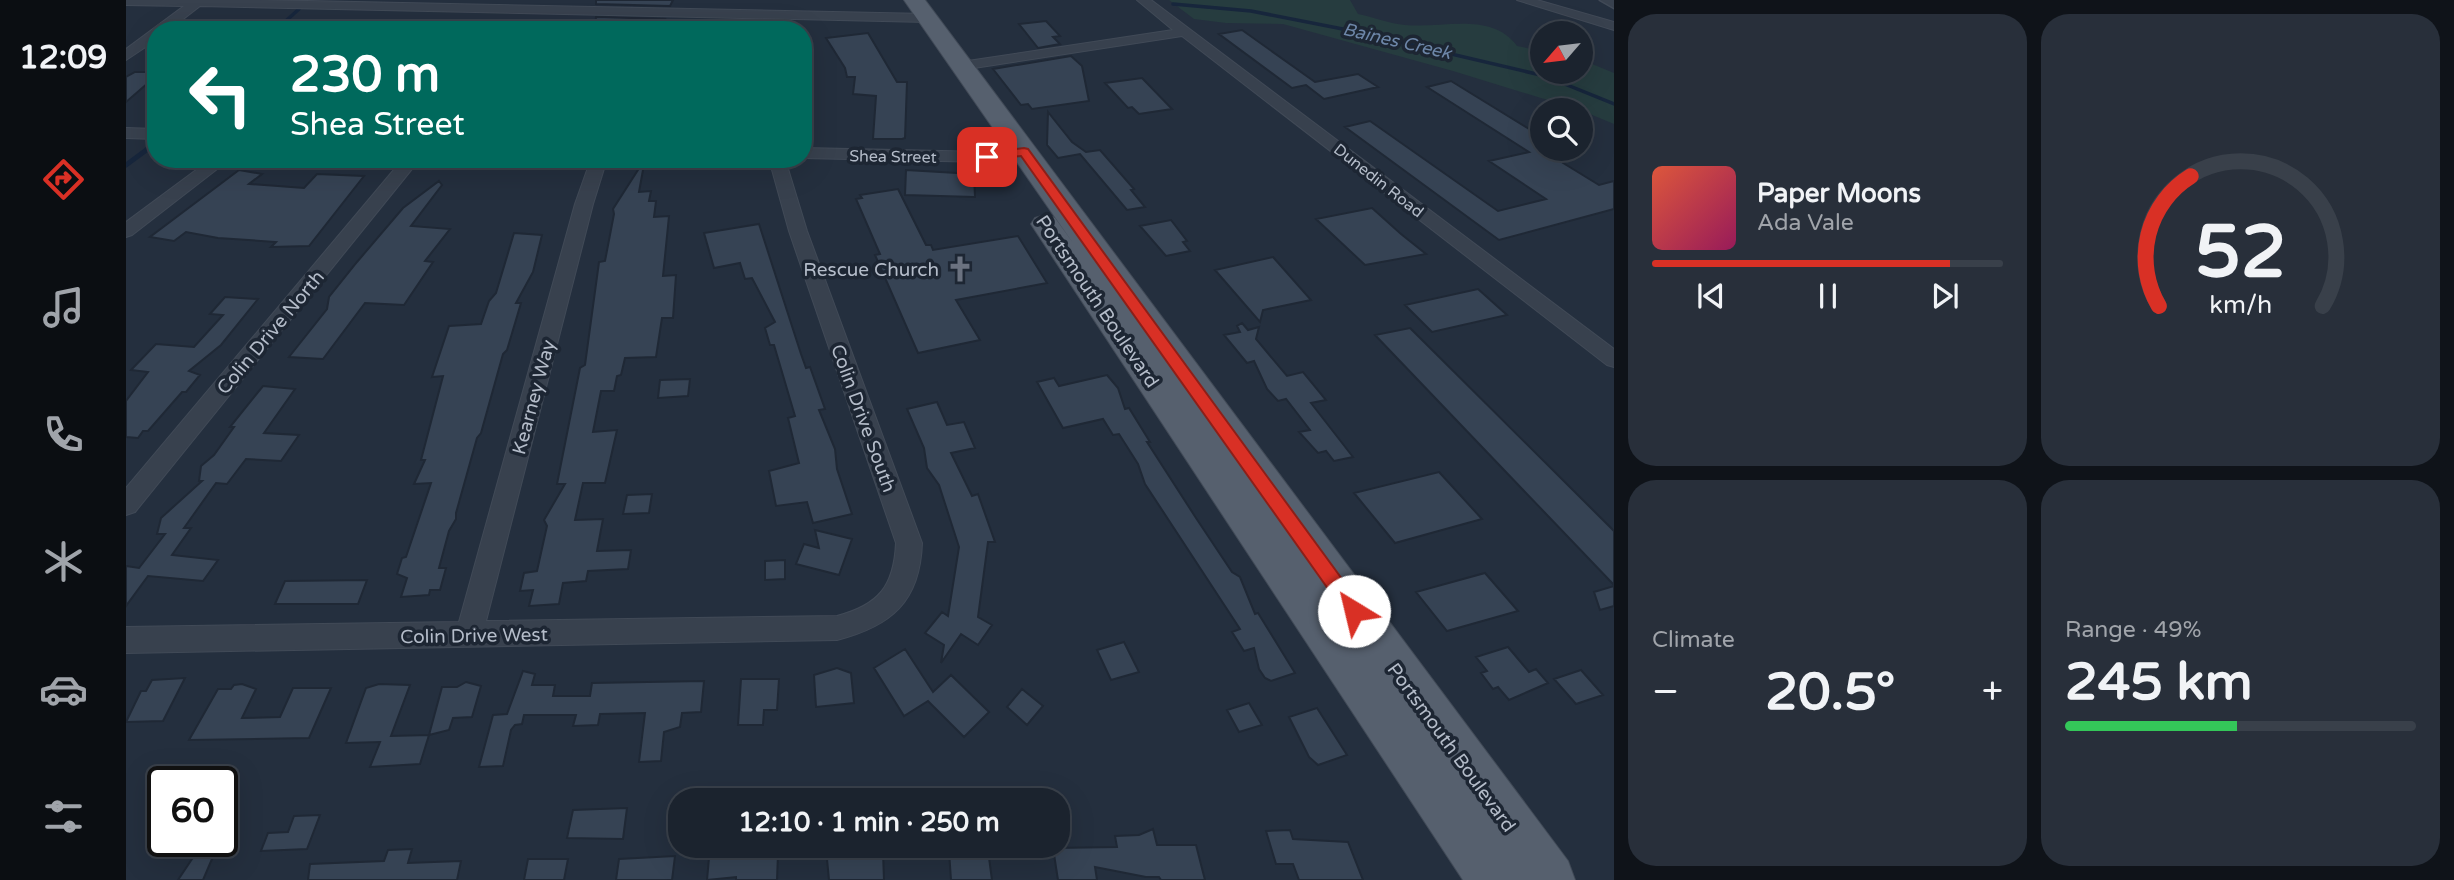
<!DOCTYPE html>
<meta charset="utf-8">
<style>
:root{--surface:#1b232e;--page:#282f3a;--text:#f1f3f6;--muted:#a0a4aa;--line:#39404a;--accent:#d93025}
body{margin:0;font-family:"Varela Round",sans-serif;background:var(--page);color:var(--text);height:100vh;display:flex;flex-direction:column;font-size:26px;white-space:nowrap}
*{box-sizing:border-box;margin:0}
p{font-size:23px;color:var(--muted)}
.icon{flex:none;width:38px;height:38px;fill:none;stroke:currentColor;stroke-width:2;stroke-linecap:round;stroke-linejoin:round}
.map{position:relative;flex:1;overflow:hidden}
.panel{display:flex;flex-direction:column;gap:14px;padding:14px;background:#0f1319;width:840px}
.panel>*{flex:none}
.top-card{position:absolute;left:21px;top:21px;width:665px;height:147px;border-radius:28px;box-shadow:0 7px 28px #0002,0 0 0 2px var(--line);background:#00695c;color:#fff;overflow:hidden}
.needle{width:46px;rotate:242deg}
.tools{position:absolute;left:1404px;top:21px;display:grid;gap:14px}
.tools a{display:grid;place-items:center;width:63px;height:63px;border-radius:50%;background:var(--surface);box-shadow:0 7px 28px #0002,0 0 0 2px var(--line);font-size:35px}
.speed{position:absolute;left:21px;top:766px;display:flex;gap:14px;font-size:35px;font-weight:700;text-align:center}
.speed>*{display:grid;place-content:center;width:91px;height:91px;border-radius:50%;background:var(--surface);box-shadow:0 7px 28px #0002,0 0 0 2px var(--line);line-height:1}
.speed .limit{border:4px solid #111;border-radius:10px;background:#fff;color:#111}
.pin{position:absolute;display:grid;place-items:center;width:60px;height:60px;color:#fff;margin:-30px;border-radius:14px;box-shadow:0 4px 10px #0006}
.me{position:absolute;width:77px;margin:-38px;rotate:324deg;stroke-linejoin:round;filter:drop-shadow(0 0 5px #0008)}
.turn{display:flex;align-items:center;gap:24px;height:147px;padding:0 28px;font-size:32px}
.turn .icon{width:91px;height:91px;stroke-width:2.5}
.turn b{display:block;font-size:49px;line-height:60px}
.big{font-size:52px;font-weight:800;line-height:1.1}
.panel .card{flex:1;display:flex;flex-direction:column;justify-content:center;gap:10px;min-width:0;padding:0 24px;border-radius:28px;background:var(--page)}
.panel .dial{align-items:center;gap:0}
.dial svg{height:182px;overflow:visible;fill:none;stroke:var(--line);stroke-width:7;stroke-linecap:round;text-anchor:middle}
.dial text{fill:var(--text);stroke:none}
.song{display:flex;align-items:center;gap:21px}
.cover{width:84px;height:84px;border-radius:10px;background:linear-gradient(135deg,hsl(10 70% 55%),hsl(330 70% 35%))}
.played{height:7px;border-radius:4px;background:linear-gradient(90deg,var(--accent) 85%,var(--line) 85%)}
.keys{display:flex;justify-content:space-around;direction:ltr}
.heat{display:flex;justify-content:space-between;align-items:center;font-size:38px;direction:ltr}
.charge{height:10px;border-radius:5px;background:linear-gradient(90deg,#34c759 49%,var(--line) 0)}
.panel .tiles{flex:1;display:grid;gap:14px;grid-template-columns:repeat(2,1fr)}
.trip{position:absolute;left:542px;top:788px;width:402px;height:70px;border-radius:28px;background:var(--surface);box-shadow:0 7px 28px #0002,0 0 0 2px var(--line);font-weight:800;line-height:70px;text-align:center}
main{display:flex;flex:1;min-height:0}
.dock{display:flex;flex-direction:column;width:126px;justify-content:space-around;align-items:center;background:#0b0e12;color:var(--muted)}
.dock .icon{width:49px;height:49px}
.dock .current{color:var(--accent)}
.dock b{font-size:32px;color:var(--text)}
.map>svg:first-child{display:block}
</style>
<main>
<nav class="dock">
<b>12:09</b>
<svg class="icon current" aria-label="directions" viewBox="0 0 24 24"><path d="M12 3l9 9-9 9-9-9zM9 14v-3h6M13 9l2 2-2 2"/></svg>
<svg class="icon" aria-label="music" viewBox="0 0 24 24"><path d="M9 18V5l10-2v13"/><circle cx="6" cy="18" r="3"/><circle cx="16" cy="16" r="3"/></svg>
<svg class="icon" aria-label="phone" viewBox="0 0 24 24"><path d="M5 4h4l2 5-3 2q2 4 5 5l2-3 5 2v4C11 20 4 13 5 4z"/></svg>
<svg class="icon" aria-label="climate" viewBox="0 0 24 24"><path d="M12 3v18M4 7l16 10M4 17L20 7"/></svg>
<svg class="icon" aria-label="car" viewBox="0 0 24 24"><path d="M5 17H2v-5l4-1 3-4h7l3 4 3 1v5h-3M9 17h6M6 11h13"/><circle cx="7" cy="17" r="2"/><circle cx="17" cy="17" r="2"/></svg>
<svg class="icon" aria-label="filters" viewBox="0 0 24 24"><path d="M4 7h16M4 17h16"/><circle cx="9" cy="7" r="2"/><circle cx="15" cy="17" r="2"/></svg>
</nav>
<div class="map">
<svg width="1488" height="880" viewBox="0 0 1488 880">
<rect width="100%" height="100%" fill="#242f3e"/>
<!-- green -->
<path fill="#263c3f" d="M1043 0H1224L1232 14C1247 17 1264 24 1279 25 1316 29 1365 11 1391 46L1416 51V72H1454V59L1488 73V124L1454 110 1327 71 1157 24 1100 23 1068 19Z"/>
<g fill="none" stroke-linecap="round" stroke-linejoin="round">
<!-- stream-far1 -->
<path stroke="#17263c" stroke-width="3.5" d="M1047 4 1125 11 1227 31 1419 76 1488 104
M150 30 173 9
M20 150 30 143"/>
<!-- stream -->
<path stroke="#17263c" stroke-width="5" d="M0 165 23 148"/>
</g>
<!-- building -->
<path fill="#364354" stroke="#1f2835" stroke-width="2" d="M470 0H547L544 6 470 4Z
M470 17 539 19 534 30H469Z
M920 21 934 36 927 37 934 44 912 48 893 24Z
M1116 30 1189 82 1232 74 1252 87 1198 99 1180 85 1166 88 1093 34Z
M742 33 771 82H781L779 138 776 139H747L750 96 727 94 729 77H721L719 68 700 38Z
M945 56 956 66 963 101 906 109 902 104 895 105 867 69Z
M9 72H30V76L0 102V77Z
M1016 78 1046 109 1013 114 1006 107 1002 108 979 83Z
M1325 81 1416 137V150L1473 185 1488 181V209L1373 240 1219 127 1244 121 1372 211 1420 199 1363 161 1403 152 1301 87Z
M922 112 946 142 960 152 974 150 1008 189 1005 190 1019 207 1001 210 954 154 932 158 921 145Z
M519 159 513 192 525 191 523 201H530L528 217 543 216 537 276 550 275 547 318H536L530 357 499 358 495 375 491 376 488 391H475L467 432 491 430 479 483H457L449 520 477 519 471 551 505 550 502 569 462 571 460 581 437 583 433 604 403 606 407 590 394 591 398 573 411 571 421 526 418 520 439 484H431L454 368 459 365 473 262 479 261 488 214 487 209Z
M113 170 136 174 123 184 178 188 191 174 238 176 183 246 145 247 150 242 92 238 60 232 48 241 24 237Z
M780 170 848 174 849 197 779 195Z
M313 181 316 185 285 226 324 229 299 261 307 262 278 305 239 303 197 359 163 357 201 309 203 297 231 262 277 208Z
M772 189 800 245H805L807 250 892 236 921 283 830 300 854 340 792 353 749 255 754 254 730 199 736 198 734 195Z
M1246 208 1275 234 1300 254 1239 265 1190 219Z
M1045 220 1061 241 1057 242 1064 251 1040 256 1014 226Z
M633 224 675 354 680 368 684 367 699 409 693 410 709 449 711 469 726 514 687 523 681 502 650 506 643 471 673 463 662 418 669 416 648 345H644L639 328 649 322 626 278 619 279 614 263 588 268 578 233Z
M388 233 416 235 407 272 390 303H395L381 350 377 354 355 433 351 438 330 513V519L323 531 313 568H320L314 590H304L303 595 275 597 281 578 271 574 276 558 280 557 305 483 288 484 299 460H295L317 376 306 377 323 326 355 324 363 301 370 293Z
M1147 257 1185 300 1137 310 1134 322 1089 270Z
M1352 289 1381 315 1306 332 1279 305Z
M99 297 132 299 95 345 63 371 74 375 60 392H56L22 431H17L12 438 0 437V401L22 372 5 370 30 344 68 347 97 315 84 314Z
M1116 323 1122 330 1133 327 1130 339 1161 376 1177 372 1200 400 1185 403 1227 457 1208 461 1200 451 1192 453 1173 432 1184 430 1160 399 1152 401 1141 389 1128 361 1121 363 1098 335 1114 332 1111 326Z
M1284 328 1488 531V585L1249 335Z
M981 375 992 388 999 409 1003 408 1024 442H1021L1070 518 1106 572 1114 577 1129 614 1132 613 1169 673 1145 681 1139 678 1133 669 1128 648 1118 651 1106 632 1114 629 1019 484 1012 464 993 434 987 435 977 419 937 428 911 382 928 378 933 386Z
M564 379 562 396 532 398 534 380Z
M137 386 169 389 138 433 173 435 155 461 120 459 101 484 90 483 58 528H65L46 555 92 560 77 581 22 576 0 606V566L13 568 39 534H31L35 518 76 481H73L75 466 88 455 108 427H104Z
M811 402 821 425 838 422 849 448 825 453 846 496 852 494 869 542H862L852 617 866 625 852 645 835 634 815 663 818 645 799 633 816 612 822 616 833 547 813 485 801 468 798 448 781 409Z
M1313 472 1356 519 1269 543 1228 493Z
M526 494 523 513 497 514 501 495Z
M689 530 726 539 713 575 670 564 678 544 693 548Z
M659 560V579L639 580V561Z
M1359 573 1392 611 1321 631 1290 592Z
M241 580 232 604H149L159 581Z
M1488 586V606L1474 610 1468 592Z
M998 642 1013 672 985 680 971 650Z
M1382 647 1403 672 1410 669 1422 683 1383 700 1372 687 1367 689 1355 673 1361 671 1350 657Z
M779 649 807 692 825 675 863 712 838 737 802 701 778 716 748 668Z
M711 668 725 673 728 703 690 707 688 675Z
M1455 670 1477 695 1450 704 1428 679Z
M397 671 409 674 406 685H429L427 696H464L466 683 578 681 575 712 556 713 554 727 538 732 535 761 513 762 519 713 474 714 472 725 447 726 450 715H398L396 724 389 725 385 730 377 766 353 767 367 715 381 714Z
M59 678 37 721 0 722 15 691H20L26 680Z
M615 679H653L651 710H638L637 725H612Z
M340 682 355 686 346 717 327 718 323 730 303 735 316 687H331Z
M116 684 130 689 116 718 154 717 167 688H205L183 738 63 740 92 689H105L108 685Z
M253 684 284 685 265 736 303 735 294 764 244 767 254 742 220 743 240 688Z
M896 689 917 706 901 725 881 707Z
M1123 703 1136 725 1113 732 1101 710Z
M1191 708 1221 755 1192 765 1183 757 1163 717Z
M501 808 497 839 441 838 447 810Z
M194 815 181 849 135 851 142 833 162 832 168 816Z
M1027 829 1031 845H1070L1079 880H1035L1033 877H1020L969 867 971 880H932L927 848 991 847 989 836 1013 835Z
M1164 830 1167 839 1222 842 1237 880H1173L1167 864H1150L1140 831Z
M286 849 282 863 335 861 331 880H182L184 864 258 861 262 850Z
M862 850 866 880H825L823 851Z
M89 852 77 880H52L70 853Z
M757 852 758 880H703L701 859 712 853Z
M652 854 651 880H610V877L581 880 583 858Z
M549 856 546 880H490L493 859Z
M402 859H442L438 880H398Z"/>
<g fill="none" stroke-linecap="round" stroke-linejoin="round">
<!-- minor casing -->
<g stroke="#414a57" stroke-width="2">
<path id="minor" d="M0 0H134L801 14 808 18 801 22 74 6 43 30H30V40L0 60V49L58 6 0 5Z
M1011 0H1025L1488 349V367L1481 365 1056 36 835 70 828 66 835 62 1047 30Z
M1391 0H1411L1488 22V30Z
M0 128 30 129V139L0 138Z
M899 147 905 149 907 152 905 155 861 162 677 158V148L861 152Z
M85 159H104L6 235 0 237V222Z
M277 159H294L9 512 0 515V488Z
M465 159H481L467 204 360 621 711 616C753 605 768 586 770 543L663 231 643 159H659L681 231 796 543C794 602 765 626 711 640L0 653V627L333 622 449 204Z"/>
</g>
<!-- tertiary casing -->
<g stroke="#414a57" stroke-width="3">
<path id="tertiary" d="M1474 0H1488V8Z"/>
</g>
<!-- primary casing -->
<g stroke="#414a57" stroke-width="2">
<path id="primary" d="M778 0H799L1442 861 1449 880H1337L905 224 909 218 919 215 929 218 947 243Z"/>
</g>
<!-- minor -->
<use href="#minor" fill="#38414e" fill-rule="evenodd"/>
<!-- tertiary -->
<use href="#tertiary" fill="#38414e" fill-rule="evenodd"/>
<!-- primary -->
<use href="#primary" fill="#56606e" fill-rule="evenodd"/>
</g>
<!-- route -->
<path fill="#d93025" stroke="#8d1f18" stroke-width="2" d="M898 148 902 149 1235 605 1238 611 1235 617 1228 619 1222 617 895 156 861 160 855 157 861 153Z"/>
<!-- icons -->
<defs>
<g id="church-bare" transform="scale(2.1)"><path d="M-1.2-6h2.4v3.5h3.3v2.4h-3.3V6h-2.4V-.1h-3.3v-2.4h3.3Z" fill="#6b7280" stroke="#1d2633" stroke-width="2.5" paint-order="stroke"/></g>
</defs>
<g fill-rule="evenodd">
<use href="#church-bare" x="834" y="269"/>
</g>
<g text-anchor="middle" stroke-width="7" stroke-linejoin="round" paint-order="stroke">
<!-- far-street labels -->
<g font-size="16" fill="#b4bcc9" stroke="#1d2633">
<text transform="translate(767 156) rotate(1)" y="6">Shea Street</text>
<text transform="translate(1253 180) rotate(38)" y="6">Dunedin Road</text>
</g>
<!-- far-water labels -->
<g font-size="18" font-style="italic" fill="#6d86a8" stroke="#1d2633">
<text transform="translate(1271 41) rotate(13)" y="6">Baines Creek</text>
</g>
<!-- poi labels -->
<g font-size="19" fill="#b4bcc9" stroke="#1d2633" text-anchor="end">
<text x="813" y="276">Rescue Church</text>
</g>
<!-- street labels -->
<g font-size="19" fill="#b4bcc9" stroke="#1d2633">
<text transform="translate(972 301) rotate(56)" y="7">Portsmouth Boulevard</text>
<text transform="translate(144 332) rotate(-50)" y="7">Colin Drive North</text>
<text transform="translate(407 397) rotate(-75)" y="7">Kearney Way</text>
<text transform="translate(738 418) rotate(70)" y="7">Colin Drive South</text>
<text transform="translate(348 635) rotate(-1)" y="7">Colin Drive West</text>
<text transform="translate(1326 747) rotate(54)" y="7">Portsmouth Boulevard</text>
</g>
</g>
</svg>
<div class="tools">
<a><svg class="needle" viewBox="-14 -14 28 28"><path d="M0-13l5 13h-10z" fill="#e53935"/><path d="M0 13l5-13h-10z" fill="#a0a4aa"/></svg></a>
<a><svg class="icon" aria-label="search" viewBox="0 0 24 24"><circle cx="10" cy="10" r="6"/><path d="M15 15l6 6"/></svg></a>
</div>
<div class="speed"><div class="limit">60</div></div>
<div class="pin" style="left:861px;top:157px;background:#d93025"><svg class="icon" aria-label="arrive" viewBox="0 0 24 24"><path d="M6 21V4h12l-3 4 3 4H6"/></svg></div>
<svg class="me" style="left:1228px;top:611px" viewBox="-20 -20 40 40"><circle r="19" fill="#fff"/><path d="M0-13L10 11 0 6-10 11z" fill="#d93025"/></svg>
<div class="trip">12:10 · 1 min · 250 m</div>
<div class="top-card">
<div class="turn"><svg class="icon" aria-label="left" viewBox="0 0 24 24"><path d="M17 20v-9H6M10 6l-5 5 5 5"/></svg><div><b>230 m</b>Shea Street</div></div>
</div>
</div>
<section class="panel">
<div class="tiles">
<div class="card">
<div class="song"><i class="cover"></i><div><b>Paper Moons</b><p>Ada Vale</p></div></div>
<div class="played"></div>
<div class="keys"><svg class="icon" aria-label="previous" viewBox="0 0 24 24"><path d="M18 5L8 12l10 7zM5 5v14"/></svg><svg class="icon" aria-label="pause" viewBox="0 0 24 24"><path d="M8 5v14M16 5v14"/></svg><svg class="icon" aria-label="next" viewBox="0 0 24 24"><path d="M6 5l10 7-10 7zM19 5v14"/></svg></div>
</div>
<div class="card dial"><svg viewBox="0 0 100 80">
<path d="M14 69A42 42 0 1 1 86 69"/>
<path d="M14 69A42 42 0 0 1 28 12" stroke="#d93025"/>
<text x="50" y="56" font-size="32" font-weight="700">52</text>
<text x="50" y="72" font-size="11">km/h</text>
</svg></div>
<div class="card"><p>Climate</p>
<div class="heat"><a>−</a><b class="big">20.5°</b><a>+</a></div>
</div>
<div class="card"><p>Range · 49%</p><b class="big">245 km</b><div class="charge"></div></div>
</div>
</section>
</main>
